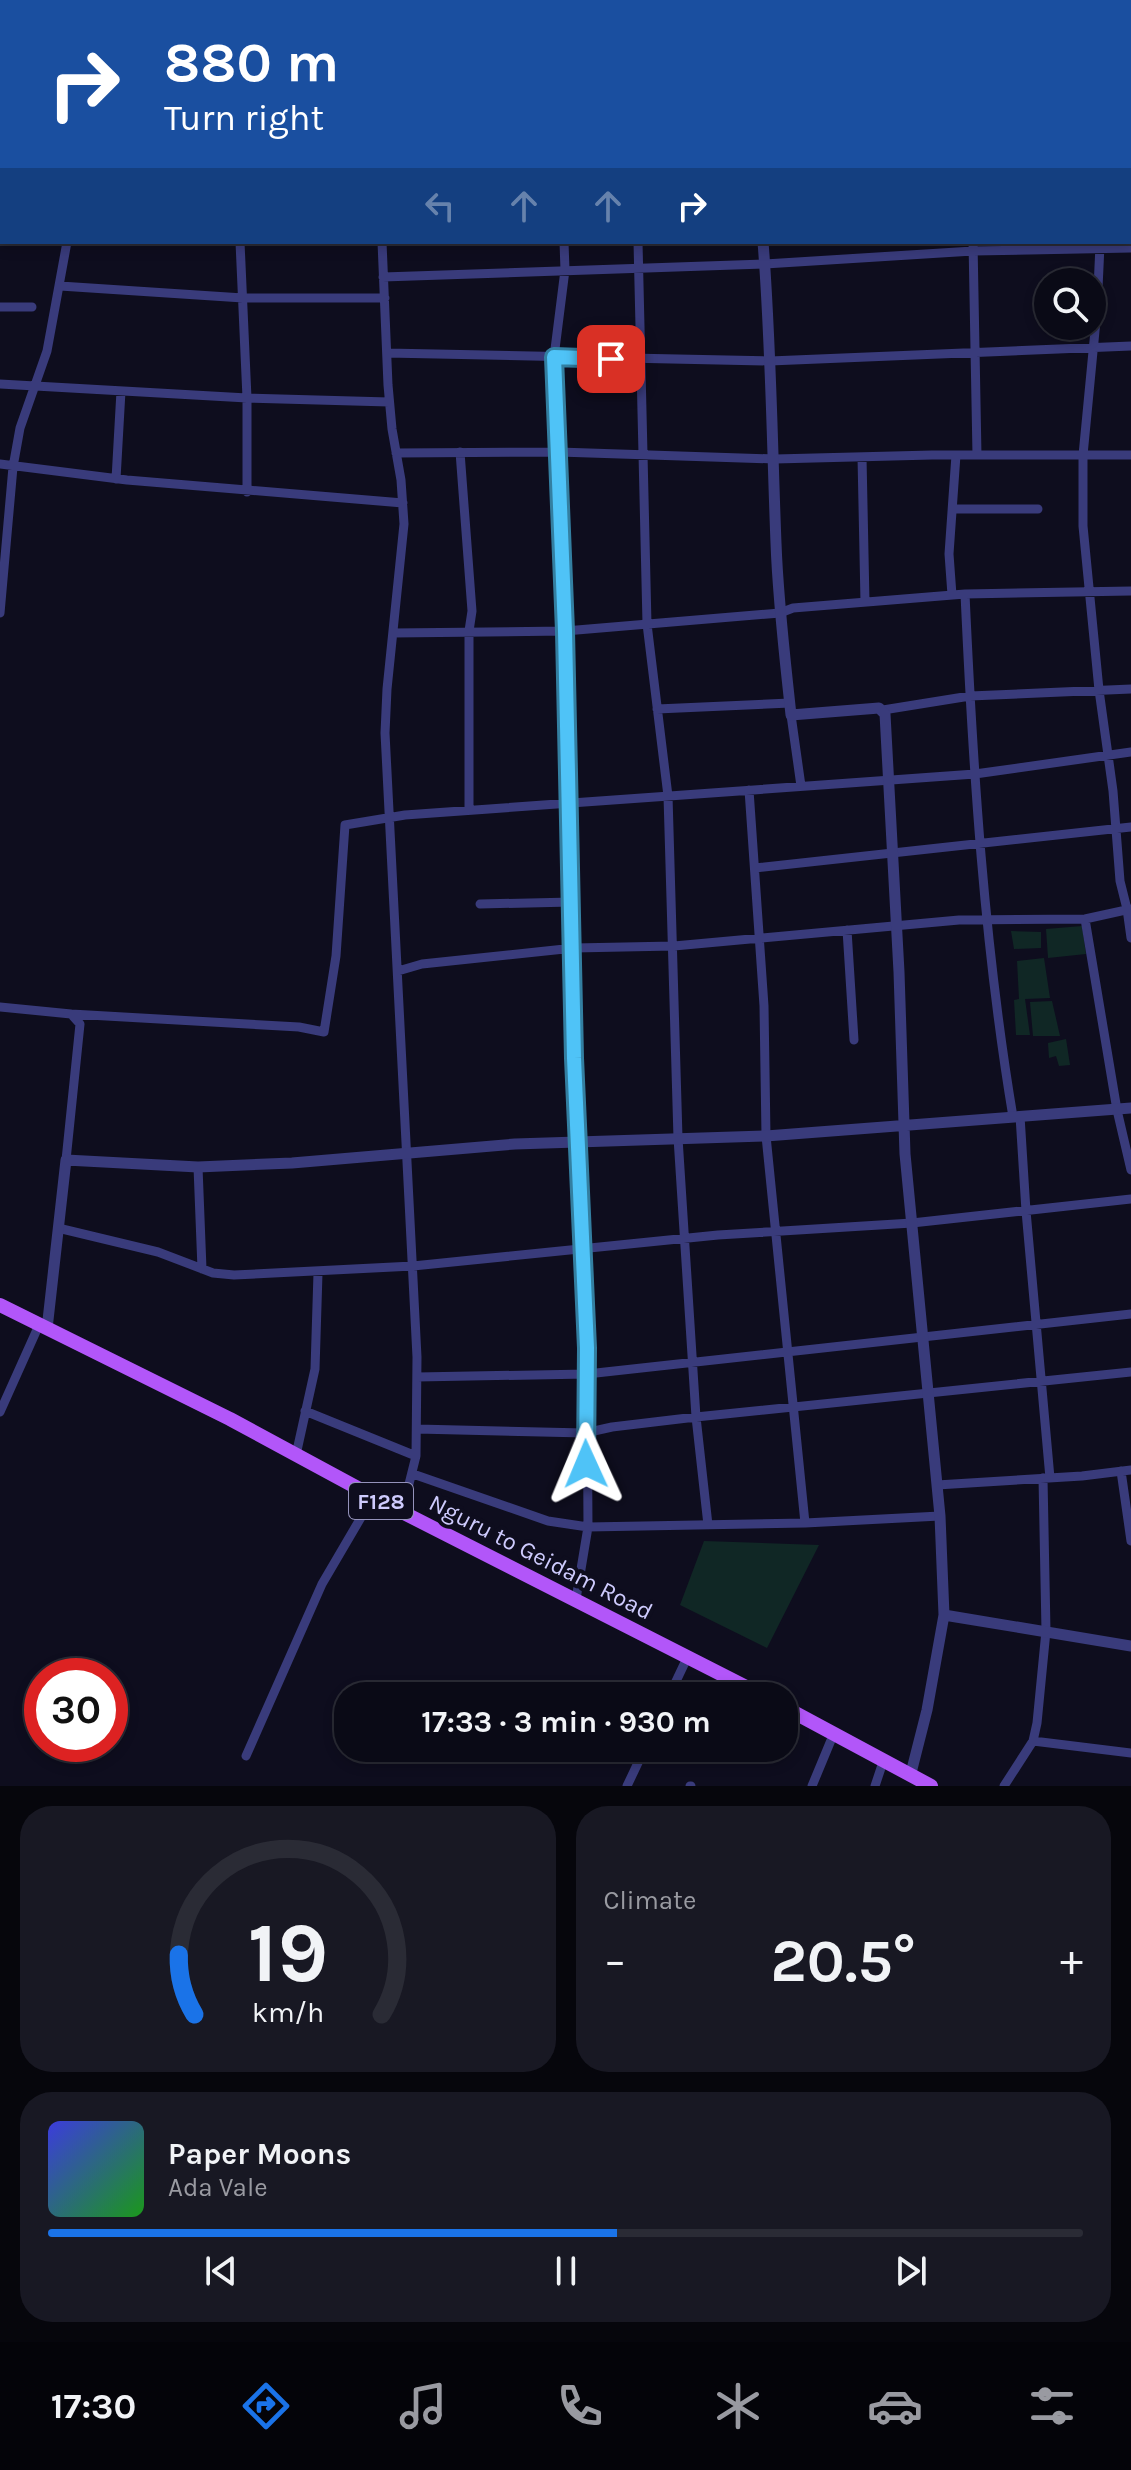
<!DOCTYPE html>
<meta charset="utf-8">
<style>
:root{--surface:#0a0a16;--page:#181823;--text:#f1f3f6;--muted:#999aa1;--line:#2a2b35;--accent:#1a73e8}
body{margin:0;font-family:Karla,sans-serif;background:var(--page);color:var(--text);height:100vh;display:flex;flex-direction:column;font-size:30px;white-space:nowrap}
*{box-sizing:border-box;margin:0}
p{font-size:26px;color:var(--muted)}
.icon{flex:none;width:44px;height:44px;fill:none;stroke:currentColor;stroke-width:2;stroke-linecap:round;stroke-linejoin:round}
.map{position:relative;height:1786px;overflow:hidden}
.drawer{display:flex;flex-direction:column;gap:20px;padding:20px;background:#06060c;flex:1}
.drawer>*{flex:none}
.hud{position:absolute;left:0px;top:0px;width:1132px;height:244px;box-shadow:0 4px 12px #0003,0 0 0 2px var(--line);background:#1a4fa0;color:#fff;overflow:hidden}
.controls{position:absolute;left:1034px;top:268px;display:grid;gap:16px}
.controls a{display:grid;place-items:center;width:72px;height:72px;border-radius:50%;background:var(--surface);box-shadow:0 4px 12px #0003,0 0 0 2px var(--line);font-size:40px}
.speed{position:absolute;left:24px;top:1658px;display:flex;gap:16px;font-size:40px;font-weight:700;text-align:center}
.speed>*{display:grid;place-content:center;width:104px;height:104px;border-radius:50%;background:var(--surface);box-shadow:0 4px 12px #0003,0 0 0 2px var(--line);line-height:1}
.speed .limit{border:12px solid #d22;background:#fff;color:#111}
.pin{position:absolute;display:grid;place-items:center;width:68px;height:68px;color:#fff;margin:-34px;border-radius:16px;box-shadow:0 4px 12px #0006}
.me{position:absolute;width:88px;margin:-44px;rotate:359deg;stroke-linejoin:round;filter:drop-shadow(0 0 6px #0008)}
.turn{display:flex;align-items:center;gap:28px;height:168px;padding:0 32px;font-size:36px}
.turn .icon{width:104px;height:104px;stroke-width:2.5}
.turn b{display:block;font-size:56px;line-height:68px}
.lanes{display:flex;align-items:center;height:76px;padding:0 32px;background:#0003;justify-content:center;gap:40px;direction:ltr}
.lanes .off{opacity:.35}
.big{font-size:60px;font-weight:700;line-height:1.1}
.drawer .widget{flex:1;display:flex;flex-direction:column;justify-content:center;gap:12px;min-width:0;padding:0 28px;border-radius:32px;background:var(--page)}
.drawer .dial{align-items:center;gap:0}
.dial svg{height:208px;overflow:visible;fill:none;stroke:var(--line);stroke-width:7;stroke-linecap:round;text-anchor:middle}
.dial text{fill:var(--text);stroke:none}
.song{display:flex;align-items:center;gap:24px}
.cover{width:96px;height:96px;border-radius:12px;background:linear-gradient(135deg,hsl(240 70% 55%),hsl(120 70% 35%))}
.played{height:8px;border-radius:4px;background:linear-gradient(90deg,var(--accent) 55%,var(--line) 55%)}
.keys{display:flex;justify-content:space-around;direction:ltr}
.heat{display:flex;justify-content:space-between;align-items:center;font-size:44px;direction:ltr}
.drawer .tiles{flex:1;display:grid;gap:20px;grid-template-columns:1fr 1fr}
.widget:last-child{grid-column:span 2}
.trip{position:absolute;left:334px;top:1682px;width:464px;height:80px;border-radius:32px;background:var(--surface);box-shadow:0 4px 12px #0003,0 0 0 2px var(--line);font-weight:700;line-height:80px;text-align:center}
.tabs{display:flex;height:128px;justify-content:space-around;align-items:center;background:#040409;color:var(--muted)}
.tabs .icon{width:56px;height:56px}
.tabs .on{color:var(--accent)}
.tabs b{font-size:36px;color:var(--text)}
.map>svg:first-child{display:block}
</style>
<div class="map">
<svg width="1131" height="1786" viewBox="0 0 1131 1786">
<rect width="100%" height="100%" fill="#0e0d1e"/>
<!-- green -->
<path fill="#102725" d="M1082 926 1086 954 1048 958 1046 929Z
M1011 931 1041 932V948L1014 949Z
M1044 958 1050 998 1025 999 1030 1035H1016L1014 1000 1019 999 1017 961Z
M1052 1001 1060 1036H1033L1030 1002Z
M1066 1039 1070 1065 1059 1066 1056 1056 1049 1058 1048 1043Z
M704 1541 819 1545 767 1648 680 1605Z"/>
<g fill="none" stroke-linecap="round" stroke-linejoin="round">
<!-- minor -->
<path stroke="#393b7b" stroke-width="9" d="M234 0V2
M374 0V2
M540 0V2
M620 0 621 2
M970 0V2
M1088 0V2
M108 2V0
M1130 8H1131
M0 19H2
M1130 55H1131
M0 87H2
M1130 147H1131
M0 167H2
M240 242 247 398V492
M382 242 388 385 392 429 401 480 404 524 387 689 385 733 417 1357 416 1456 402 1512
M564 242 565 270 554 357 565 631 574 1058 587 1348 588 1527 576 1599
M638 242 647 624 668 796 678 1138 696 1417 708 1525
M973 242 977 455
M1100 245 1097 310 1083 455V526L1099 690 1113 791 1120 881 1127 909 1131 938
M383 277 765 264 973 251 1131 248
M60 286 243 298H385
M0 307H32
M387 353 770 361 1131 346
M0 384 247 398 389 402
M460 452 472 611 469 631V810
M396 453 559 452 775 459 932 455H1131
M862 457 865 602
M0 464 127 480 403 503
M116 479 121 391
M953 509H1038
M965 594C973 769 984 944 1013 1117
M952 595 949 554 956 455
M0 613 13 467 20 428 47 351 67 242
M393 633 565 631 780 613 793 608 965 594 1131 591
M657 709 790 703
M883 710 970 696 1131 689
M791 715 801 786
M749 790 764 1006 766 1136 805 1523
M755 868 1131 827
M480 904 572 902
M1085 919 1117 1110 1131 1170
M847 930 854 1040
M398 971 422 964 574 948 674 946 959 920 1085 919 1131 909
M0 1007 71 1014 80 1024 66 1160
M71 1014 299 1027 324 1032 336 956 345 825 405 815 975 774 1131 752
M1020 1116 1026 1211 1050 1478
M198 1167 202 1269
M58 1228 158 1252 213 1273 234 1275 413 1266 718 1235 912 1223 1131 1199
M417 1377 587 1374 1131 1314
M305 1411 416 1456
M0 1412 39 1325
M417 1429 585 1433 612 1427 696 1417 1131 1372
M296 1455 315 1369 318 1273
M1121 1471 1131 1541
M413 1474 548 1521 588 1527 805 1523 940 1516
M937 1485 1082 1476 1131 1470
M669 1696 688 1656
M1033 1741 1131 1753
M246 1756 322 1584 373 1497
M627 1786 645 1748
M690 1786H691
M812 1786 834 1733
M875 1786 884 1759
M1004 1786 1033 1741 1037 1723 1046 1631 1043 1478"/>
<!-- tertiary -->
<path stroke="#393b7b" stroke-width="11" d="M746 0 747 2
M763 242C771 342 772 443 776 543 778 601 785 658 791 715L879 708 885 714 899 972 905 1154 940 1516 944 1615 927 1710 911 1773
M47 1329 66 1160 198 1167 292 1163 515 1144 766 1136 1131 1108
M944 1615 1131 1646"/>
<!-- primary -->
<path stroke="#b256f9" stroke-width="14" d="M0 1305 230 1419 402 1512 764 1696
M784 1707 931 1786"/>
</g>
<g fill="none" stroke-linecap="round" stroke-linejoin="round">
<!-- route casing -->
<g stroke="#337fa1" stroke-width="20">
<path id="route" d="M586 1464 587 1348 574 1058 565 631 554 357 611 359"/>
</g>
<!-- route -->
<use href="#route" stroke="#4fc3f7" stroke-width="14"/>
</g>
<g text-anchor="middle" stroke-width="8" stroke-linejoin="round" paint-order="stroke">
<!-- shield labels -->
<rect fill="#0e0d1e" stroke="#9492ba" stroke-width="2" x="349" y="1483" width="64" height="36" rx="6"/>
<g font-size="22" font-weight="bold" fill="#cecbfd">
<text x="381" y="1509">F128</text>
</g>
<!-- street labels -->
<g font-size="24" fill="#cecbfd" stroke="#0e0d1e">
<text transform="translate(541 1557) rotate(27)" y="8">Nguru to Geidam Road</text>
</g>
</g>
</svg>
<div class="controls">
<a><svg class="icon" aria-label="search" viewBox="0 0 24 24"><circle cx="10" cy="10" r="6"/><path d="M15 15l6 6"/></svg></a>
</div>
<div class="speed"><div class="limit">30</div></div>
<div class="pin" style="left:611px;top:359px;background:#d93025"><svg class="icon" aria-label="arrive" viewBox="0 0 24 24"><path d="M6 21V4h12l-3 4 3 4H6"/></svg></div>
<svg class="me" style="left:586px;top:1464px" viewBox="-20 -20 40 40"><path d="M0-17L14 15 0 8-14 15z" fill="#4fc3f7" stroke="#fff" stroke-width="4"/></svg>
<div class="trip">17:33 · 3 min · 930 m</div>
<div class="hud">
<div class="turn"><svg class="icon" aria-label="right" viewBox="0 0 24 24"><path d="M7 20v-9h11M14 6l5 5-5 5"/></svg><div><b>880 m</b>Turn right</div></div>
<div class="lanes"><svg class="icon off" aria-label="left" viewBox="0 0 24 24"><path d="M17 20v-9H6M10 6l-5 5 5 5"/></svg><svg class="icon off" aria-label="ahead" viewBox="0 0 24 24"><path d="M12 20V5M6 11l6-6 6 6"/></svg><svg class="icon off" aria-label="ahead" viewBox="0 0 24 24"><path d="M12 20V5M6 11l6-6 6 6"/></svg><svg class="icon" aria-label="right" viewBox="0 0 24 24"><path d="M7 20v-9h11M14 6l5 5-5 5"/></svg></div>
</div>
</div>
<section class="drawer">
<div class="tiles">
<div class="widget dial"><svg viewBox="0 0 100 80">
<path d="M14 69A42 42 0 1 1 86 69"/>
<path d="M14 69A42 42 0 0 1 8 46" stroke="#1a73e8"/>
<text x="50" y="56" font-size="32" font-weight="700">19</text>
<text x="50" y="72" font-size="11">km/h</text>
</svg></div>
<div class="widget"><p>Climate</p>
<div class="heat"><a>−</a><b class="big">20.5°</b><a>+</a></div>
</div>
<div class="widget">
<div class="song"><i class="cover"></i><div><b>Paper Moons</b><p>Ada Vale</p></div></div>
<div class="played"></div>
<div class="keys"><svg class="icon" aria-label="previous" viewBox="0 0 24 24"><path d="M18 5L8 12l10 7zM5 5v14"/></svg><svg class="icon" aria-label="pause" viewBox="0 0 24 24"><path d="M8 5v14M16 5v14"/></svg><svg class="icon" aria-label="next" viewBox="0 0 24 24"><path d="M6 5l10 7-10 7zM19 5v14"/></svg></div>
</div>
</div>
</section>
<nav class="tabs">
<b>17:30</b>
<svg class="icon on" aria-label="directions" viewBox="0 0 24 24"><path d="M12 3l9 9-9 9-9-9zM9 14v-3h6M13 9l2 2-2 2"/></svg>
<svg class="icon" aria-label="music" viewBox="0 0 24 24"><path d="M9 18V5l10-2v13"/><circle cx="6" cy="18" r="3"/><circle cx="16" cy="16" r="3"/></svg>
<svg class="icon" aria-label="phone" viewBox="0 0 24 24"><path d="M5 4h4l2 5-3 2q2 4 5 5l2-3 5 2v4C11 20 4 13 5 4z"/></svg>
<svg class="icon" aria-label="climate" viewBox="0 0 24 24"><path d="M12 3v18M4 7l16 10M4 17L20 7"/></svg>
<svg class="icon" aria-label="car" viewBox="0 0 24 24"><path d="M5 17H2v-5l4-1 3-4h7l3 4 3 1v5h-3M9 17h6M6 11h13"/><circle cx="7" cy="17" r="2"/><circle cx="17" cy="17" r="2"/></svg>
<svg class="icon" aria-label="filters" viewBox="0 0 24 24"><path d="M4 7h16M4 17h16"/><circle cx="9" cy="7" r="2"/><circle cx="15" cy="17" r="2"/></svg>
</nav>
